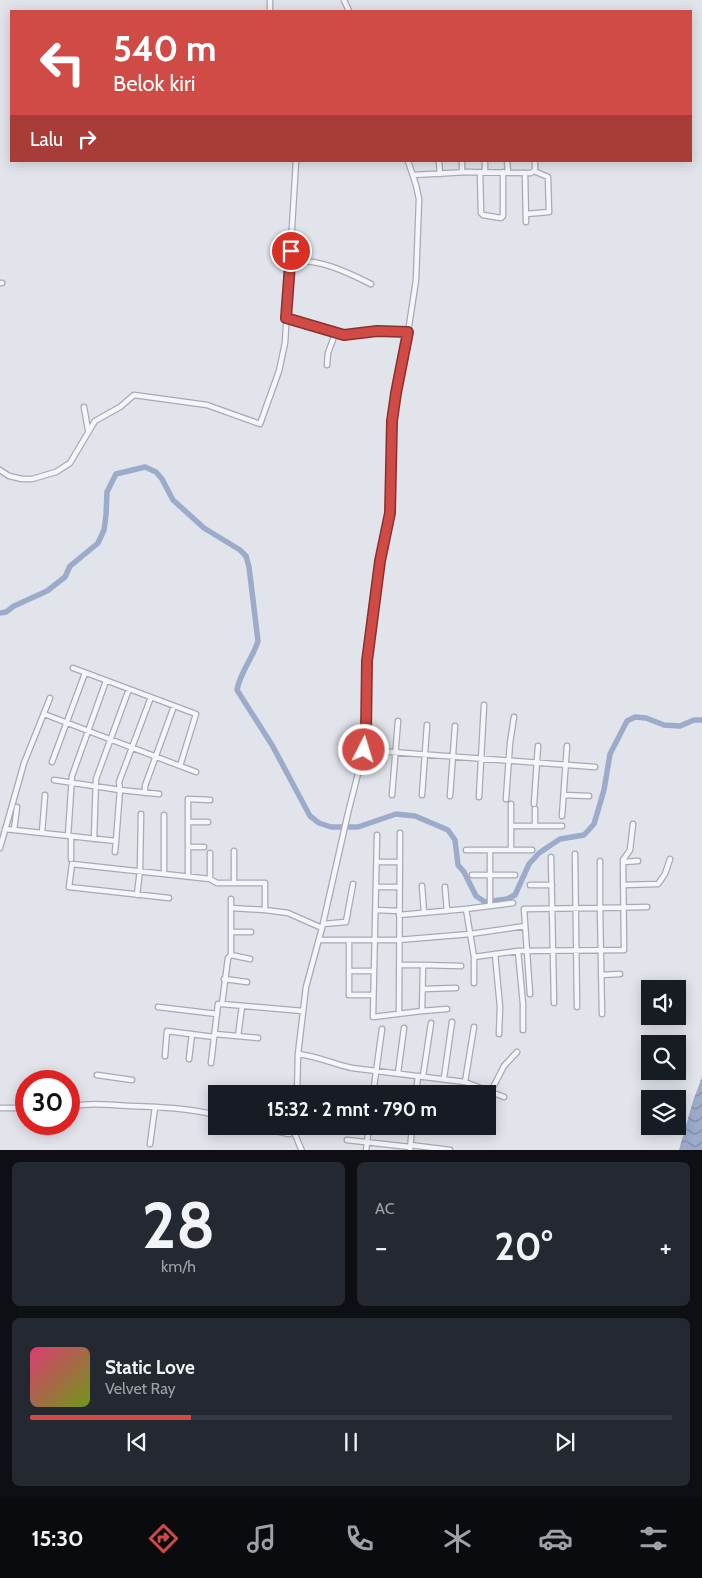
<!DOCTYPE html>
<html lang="id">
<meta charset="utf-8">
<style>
:root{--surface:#171b24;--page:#242831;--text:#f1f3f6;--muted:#9ea1a6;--line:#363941;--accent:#d14b46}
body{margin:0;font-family:Cabin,sans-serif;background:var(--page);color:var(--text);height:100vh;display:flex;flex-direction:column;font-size:19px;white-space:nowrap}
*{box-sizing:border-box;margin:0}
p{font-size:16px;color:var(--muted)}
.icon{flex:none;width:28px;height:28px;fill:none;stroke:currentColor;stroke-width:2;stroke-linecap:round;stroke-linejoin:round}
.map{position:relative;height:1150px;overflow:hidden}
.details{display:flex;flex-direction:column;gap:12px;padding:12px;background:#0d0f14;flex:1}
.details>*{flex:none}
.banner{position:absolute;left:10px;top:10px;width:682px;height:152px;border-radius:0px;box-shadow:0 2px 12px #0003;background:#d14b46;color:#fff;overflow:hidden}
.buttons{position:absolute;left:641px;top:980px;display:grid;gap:10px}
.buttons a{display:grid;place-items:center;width:45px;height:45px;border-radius:0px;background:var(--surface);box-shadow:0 2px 12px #0003;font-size:25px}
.speed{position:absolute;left:15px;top:1070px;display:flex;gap:10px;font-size:25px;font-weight:700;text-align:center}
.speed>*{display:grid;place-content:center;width:65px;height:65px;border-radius:50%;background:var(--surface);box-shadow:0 2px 12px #0003;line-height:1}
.speed .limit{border:8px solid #d22;background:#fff;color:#111}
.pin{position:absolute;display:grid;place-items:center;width:42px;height:42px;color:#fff;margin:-21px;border:2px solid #fff;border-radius:50%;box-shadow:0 1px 5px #0007}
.me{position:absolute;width:55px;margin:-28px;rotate:5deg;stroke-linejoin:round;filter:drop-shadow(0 0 4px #0008)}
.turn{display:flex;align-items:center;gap:18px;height:105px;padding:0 20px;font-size:22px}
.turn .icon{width:65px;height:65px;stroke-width:2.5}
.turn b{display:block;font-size:35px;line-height:42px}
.then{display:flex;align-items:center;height:48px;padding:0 20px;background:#0003;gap:10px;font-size:19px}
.big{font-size:38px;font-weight:700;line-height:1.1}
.details .card{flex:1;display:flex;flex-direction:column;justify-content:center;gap:8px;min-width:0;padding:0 18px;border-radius:8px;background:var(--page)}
.details .dial{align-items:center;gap:0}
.dial b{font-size:65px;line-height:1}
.song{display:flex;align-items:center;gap:15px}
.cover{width:60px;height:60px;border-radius:8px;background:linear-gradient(135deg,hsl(340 70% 55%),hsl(80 70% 35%))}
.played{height:5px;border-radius:2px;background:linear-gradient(90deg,var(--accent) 25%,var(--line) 25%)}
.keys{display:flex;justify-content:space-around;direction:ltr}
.heat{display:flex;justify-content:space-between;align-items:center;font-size:28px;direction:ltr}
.details .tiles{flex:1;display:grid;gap:12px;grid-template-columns:1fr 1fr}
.card:last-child{grid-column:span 2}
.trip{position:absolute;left:208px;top:1085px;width:288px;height:50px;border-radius:0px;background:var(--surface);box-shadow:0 2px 12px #0003;font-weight:700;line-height:50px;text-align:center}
.dock{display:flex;height:80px;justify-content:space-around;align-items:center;background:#090b0e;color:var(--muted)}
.dock .icon{width:35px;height:35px}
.dock .selected{color:var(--accent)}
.dock b{font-size:22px;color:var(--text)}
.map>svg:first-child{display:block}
</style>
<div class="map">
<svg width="702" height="1151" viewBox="0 0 702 1151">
<defs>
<pattern id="water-waves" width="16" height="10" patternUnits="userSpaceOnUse" patternTransform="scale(1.25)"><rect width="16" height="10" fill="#9dabcb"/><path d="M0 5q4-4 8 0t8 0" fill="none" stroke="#808ca6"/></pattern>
</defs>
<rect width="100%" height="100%" fill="#e2e4eb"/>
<!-- water -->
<path fill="url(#water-waves)" d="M702 1077V1150H679L693 1101Z"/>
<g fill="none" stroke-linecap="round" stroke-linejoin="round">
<!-- canal -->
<path stroke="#9dabcb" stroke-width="5.5" d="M0 613 6 612 14 606 47 591 65 577 70 566 98 543 104 530 106 515 107 492 116 474 145 467 156 472 162 479 173 500 204 528 240 550 246 556 249 567 258 641C253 658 240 672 237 690L272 745 310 816 319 823 331 827H358L396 814 415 816 448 830 455 840 458 865 464 872 476 896 485 902 507 899 515 895 529 864 539 853 560 839 584 835 594 824 604 790 610 754 627 721 635 717 646 718 664 725 680 726 694 720H702"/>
<!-- street casing -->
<g stroke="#a7aab5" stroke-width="7">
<path id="street" d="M270 0V11
M344 0 349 11
M439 161 440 174
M462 161V172
M485 161V172
M507 161 508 172
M480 172 481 213 483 215 501 218 503 216V172
M525 173 526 222
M413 175 468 172 531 173 535 170V161
M526 214 549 212 548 177 534 171
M291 261C320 259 345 271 371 284
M0 283H2
M286 318 344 335 377 331 408 332
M327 365 328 353 335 334
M84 407 88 430
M0 470 9 476 22 479H32L56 472 70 463 95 421 120 407 134 395 207 405 260 424 279 371 285 343 296 161
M73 668 196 714 180 766
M151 697 119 782 120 790 159 794
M44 714 196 772
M364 750 595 767
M52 762 85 673
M145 793V786L174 706
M392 795 398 721
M422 795 427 725
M564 795 589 796
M450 796 455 726
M479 797 484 705
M506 799 510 743 514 717
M511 804V850
M534 804 538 746
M535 809V826
M562 816 567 746
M188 822H208
M511 826H562
M5 829 116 841 120 790 54 780
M14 830 17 807
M42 833 45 795
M377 835 373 1017 422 1011 447 1009
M68 836 72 776 106 681
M94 839 96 779 129 689
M188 847H204
M0 848 24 763 50 698
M466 850H532
M490 850V906
M234 851V883
M115 852 116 841
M210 853V879
M575 854 577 1007
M551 857 554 1003
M71 859V836
M600 861V908L647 907
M377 862H399
M623 862 638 861
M164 873V815
M472 875H515
M188 876V799L210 800
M530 885H552
M623 885 658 884 665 874 670 859
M422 886 424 913
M376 887H399
M445 887 447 911
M137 895 140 870 141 814
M169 898 69 887 72 864 210 879 217 883H265V910
M231 908 265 910 288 913 322 928
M466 909 474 957V983
M376 910 399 911
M399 915 466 909 513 903
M323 924 346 922 353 884
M231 932H251
M319 940H398L470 934 525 926
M349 941V995H373
M518 951 523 1004V1030
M495 954 500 1007 499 1034
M231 955 250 959
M474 957 518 951 624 950 623 860 630 850 633 824
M400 965H423
M349 971H373
M602 975 620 974
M224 979 247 982
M423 989 456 988
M530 994 524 909 600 908 602 1014
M222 1004 303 1011
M158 1007 217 1014
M422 1011 423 965 461 966
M399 1014 400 833
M215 1034 258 1038
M238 1036 242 1006
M298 1054C317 1056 333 1064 352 1068L465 1082 504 1097
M165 1056 167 1031 214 1037
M189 1059 192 1034
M211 1063 218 1004H222L228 958 231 955V899
M398 1073 404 1028
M97 1075 132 1080
M423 1076 431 1023
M444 1078 452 1022
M465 1082 474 1027
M374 1092 383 1094
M297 1094 298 1054 306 987 322 928 348 813 364 750 366 732 367 661 380 557 390 513 392 421 396 393 407 339 416 280 419 199 416 185 408 161
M373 1094 382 1029
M416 1094 418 1076
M486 1101 504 1066 517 1052
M69 1107C90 1102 109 1105 131 1106 160 1107 188 1108 216 1115
M0 1108H26
M253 1126 289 1134 294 1132 297 1126
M294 1132 302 1151
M347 1140 410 1147
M150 1144 155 1107
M410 1145 450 1150
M366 1151 369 1126
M410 1151 412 1126"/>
</g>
<!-- street -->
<use href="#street" stroke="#f5f6f9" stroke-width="4.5"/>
</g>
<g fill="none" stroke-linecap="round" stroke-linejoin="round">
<!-- route casing -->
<g stroke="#88312e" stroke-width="12">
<path id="route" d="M291 251 286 318 344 335 377 331 408 332 396 393 392 421 390 513 380 561 367 661 366 732 364 750"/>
</g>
<!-- route -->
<use href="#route" stroke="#d14b46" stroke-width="9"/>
</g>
</svg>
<div class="buttons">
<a><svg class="icon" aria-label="sound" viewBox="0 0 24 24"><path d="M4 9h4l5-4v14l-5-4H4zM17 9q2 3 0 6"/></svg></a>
<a><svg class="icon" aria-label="search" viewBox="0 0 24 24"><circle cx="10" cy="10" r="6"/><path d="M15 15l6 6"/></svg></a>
<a><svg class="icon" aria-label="layers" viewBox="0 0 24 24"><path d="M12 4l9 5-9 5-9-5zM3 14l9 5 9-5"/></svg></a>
</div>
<div class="speed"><div class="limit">30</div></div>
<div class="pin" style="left:291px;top:251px;background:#d93025"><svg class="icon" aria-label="arrive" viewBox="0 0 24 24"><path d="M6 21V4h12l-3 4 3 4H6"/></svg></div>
<svg class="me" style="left:364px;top:750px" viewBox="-20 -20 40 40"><circle r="17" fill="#d14b46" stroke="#fff" stroke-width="3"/><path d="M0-11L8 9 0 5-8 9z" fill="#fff"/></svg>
<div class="trip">15:32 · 2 mnt · 790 m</div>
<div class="banner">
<div class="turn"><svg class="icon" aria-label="left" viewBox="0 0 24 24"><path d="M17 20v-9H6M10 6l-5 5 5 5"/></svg><div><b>540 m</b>Belok kiri</div></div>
<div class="then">Lalu<svg class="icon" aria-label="right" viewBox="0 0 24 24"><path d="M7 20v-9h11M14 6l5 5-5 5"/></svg></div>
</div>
</div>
<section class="details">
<div class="tiles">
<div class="card dial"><b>28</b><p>km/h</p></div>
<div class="card"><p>AC</p>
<div class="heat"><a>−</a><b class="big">20°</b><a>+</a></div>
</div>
<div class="card">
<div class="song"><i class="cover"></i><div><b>Static Love</b><p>Velvet Ray</p></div></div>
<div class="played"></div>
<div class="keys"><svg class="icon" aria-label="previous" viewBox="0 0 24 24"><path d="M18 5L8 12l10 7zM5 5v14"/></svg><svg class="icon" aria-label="pause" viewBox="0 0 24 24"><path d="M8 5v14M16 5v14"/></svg><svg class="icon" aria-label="next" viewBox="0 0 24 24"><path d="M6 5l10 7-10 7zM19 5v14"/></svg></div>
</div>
</div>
</section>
<nav class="dock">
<b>15:30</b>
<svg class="icon selected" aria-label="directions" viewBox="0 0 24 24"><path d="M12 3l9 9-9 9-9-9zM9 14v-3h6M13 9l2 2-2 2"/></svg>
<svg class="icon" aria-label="music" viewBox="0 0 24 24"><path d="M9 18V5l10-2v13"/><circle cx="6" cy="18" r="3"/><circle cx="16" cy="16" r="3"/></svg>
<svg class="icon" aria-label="phone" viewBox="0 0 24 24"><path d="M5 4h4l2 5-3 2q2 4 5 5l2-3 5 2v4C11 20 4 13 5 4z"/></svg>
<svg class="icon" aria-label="climate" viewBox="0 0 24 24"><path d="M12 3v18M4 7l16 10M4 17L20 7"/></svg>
<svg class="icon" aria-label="car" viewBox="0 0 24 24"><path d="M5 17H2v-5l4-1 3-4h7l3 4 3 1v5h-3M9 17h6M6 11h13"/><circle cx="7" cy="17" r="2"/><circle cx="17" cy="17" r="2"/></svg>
<svg class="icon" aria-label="filters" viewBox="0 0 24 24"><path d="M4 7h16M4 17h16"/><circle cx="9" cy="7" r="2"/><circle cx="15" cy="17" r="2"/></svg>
</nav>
